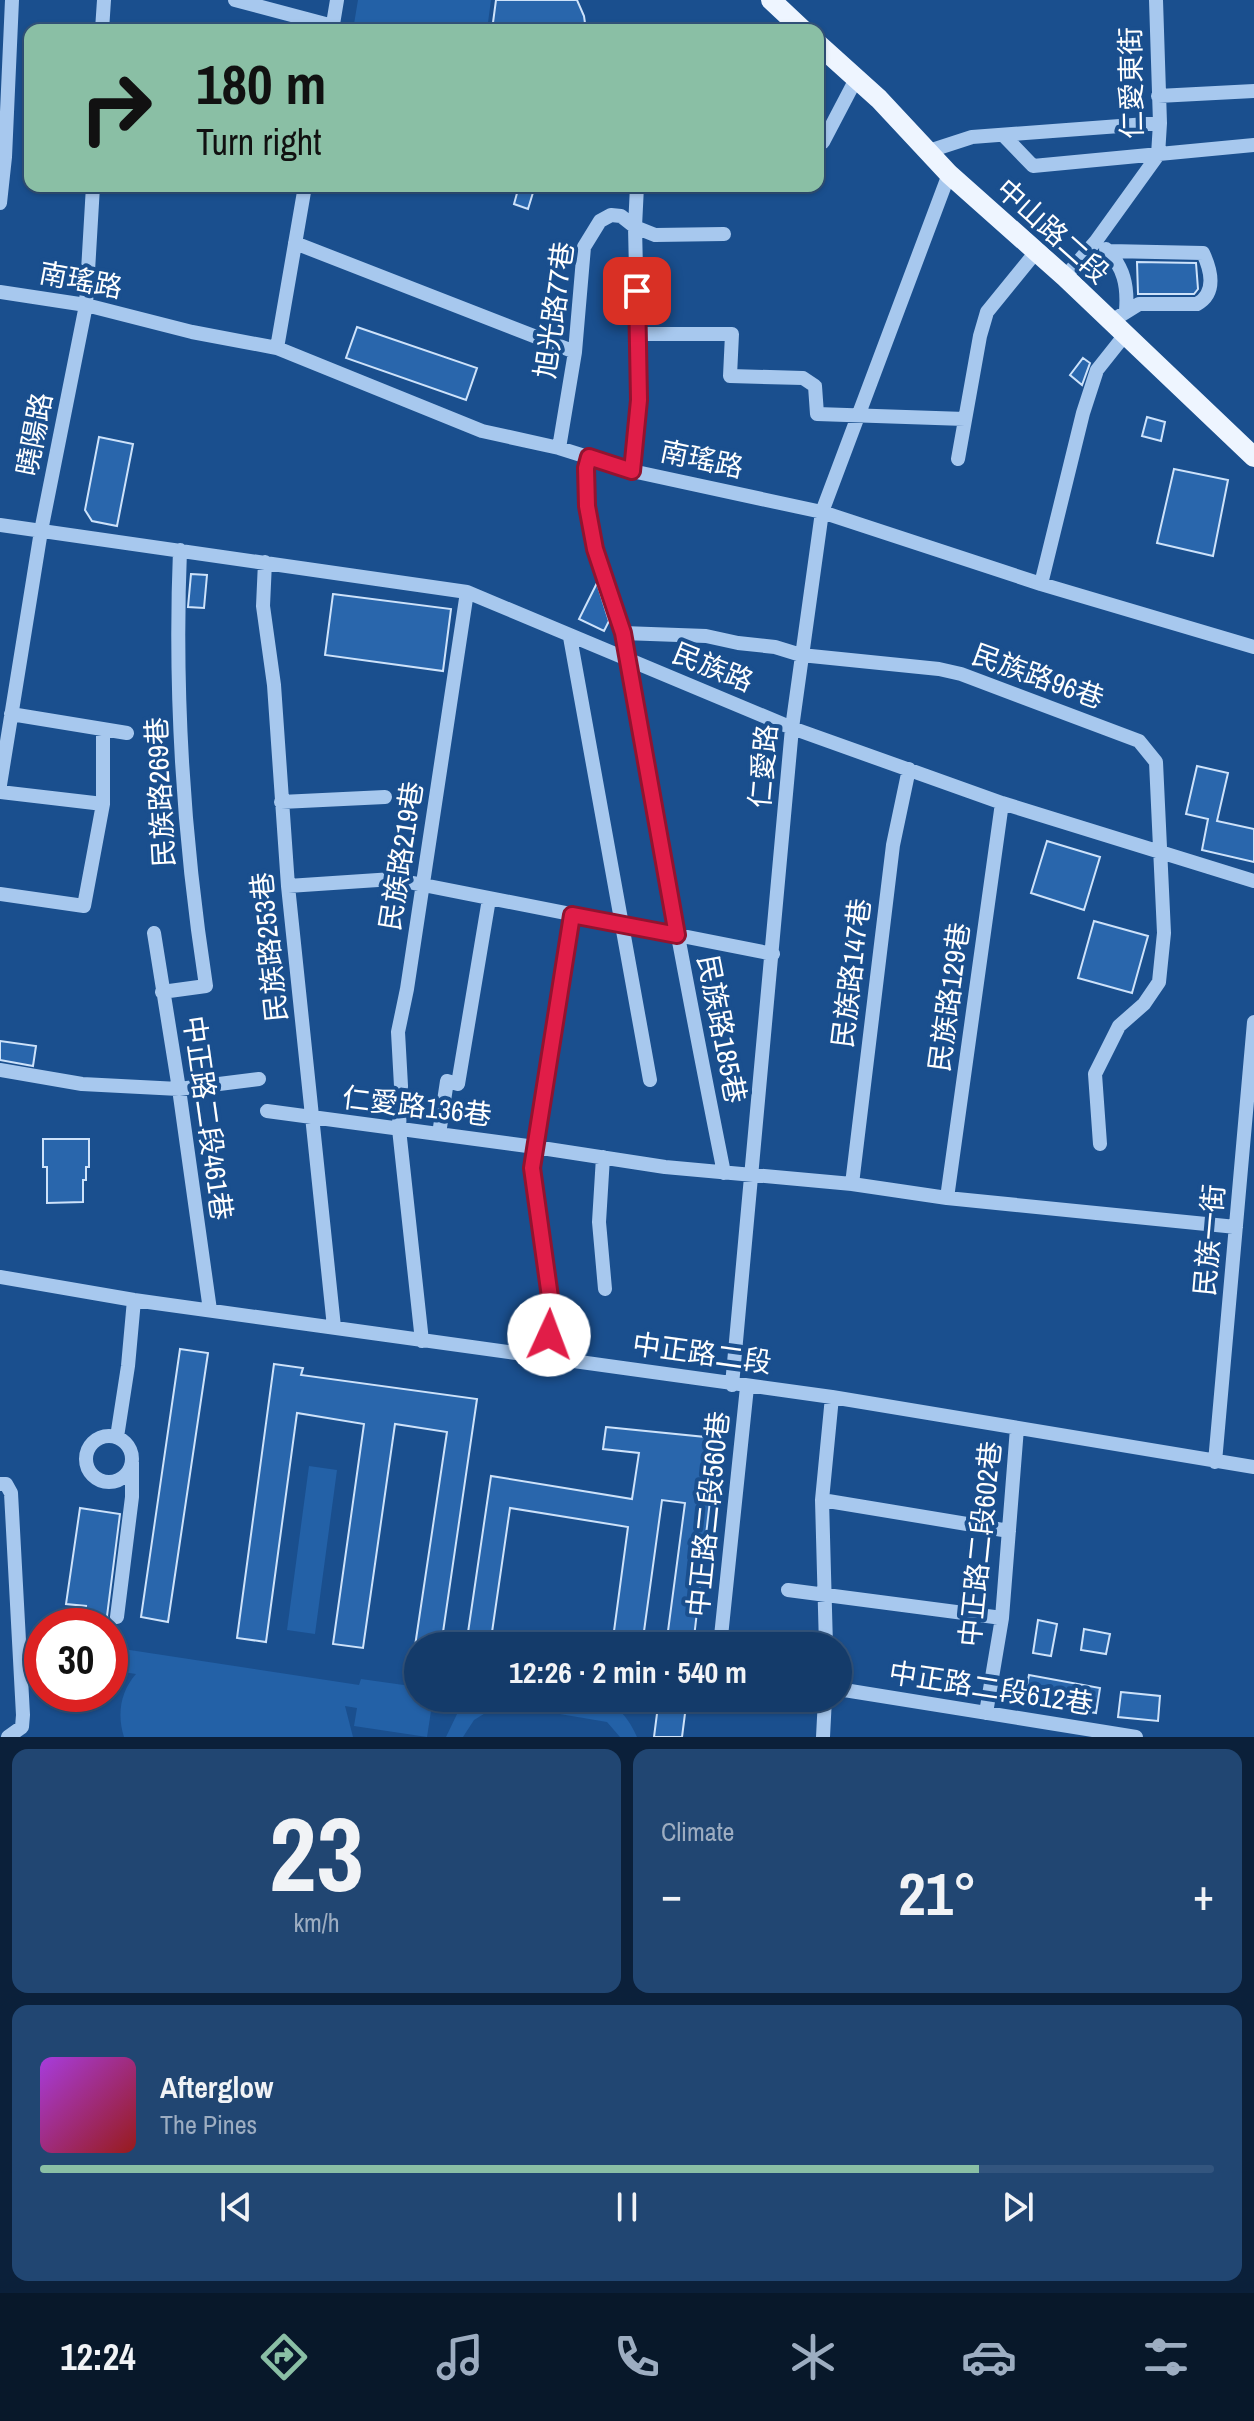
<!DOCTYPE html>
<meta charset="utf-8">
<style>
:root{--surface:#143b6a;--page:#214672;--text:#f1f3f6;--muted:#9dadc1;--line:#33557e;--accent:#8abfa5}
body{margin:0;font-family:"Archivo Narrow","Noto Sans TC",sans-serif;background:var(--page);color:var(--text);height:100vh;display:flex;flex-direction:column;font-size:30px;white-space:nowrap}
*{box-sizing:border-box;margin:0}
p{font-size:26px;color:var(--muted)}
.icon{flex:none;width:44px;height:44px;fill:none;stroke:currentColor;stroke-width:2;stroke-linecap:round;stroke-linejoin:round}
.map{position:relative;height:1737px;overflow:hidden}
.drawer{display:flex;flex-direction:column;gap:12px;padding:12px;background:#0b203a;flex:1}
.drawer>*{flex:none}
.hud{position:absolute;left:24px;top:24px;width:800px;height:168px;border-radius:16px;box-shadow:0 2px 6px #0004,0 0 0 2px var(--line);background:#8abfa5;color:#111;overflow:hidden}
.speed{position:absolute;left:24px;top:1608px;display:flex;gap:16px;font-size:40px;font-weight:700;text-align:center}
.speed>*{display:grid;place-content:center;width:104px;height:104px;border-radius:50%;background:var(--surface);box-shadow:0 2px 6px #0004,0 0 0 2px var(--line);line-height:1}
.speed .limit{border:12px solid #d22;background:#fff;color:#111}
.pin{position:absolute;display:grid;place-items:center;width:68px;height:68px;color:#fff;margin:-34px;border-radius:16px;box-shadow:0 4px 12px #0006}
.me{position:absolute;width:88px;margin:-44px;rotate:2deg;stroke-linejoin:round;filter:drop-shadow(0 0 6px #0008)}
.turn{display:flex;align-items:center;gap:28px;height:168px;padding:0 40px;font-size:36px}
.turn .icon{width:104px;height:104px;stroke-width:2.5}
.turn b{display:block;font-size:56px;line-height:68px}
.big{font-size:60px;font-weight:700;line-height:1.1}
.drawer .card{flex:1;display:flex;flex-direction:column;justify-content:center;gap:12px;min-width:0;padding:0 28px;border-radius:16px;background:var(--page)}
.drawer .dial{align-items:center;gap:0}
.dial b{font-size:104px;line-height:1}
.song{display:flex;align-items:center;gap:24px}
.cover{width:96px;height:96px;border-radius:12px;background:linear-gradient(135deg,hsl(280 70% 55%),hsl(0 70% 35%))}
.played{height:8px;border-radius:4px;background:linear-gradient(90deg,var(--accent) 80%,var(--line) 80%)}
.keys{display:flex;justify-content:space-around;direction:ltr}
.heat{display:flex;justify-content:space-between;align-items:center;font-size:44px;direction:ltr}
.drawer .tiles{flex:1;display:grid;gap:12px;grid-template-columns:1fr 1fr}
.card:last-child{grid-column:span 2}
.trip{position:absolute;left:404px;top:1632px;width:448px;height:80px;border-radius:40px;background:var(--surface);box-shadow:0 2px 6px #0004,0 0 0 2px var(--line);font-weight:700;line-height:80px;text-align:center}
.menu{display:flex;height:128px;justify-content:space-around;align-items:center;background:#08182a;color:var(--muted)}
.menu .icon{width:56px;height:56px}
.menu .active{color:var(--accent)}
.menu b{font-size:36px;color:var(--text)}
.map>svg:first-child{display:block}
</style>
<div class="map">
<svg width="1254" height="1737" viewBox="0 0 1254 1737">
<rect width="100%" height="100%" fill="#1a4f8e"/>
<!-- green -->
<path fill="#2361a7" d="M358 0H491L487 30H353Z
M309 1466 337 1470 315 1634 287 1630Z
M110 1647 359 1685 361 1679 418 1687V1698H433L427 1737 354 1726 357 1708 345 1706 353 1737H124C117 1715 120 1692 136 1674L110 1670Z
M471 1698C501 1698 592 1693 614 1707 625 1713 632 1726 637 1737H620L607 1722 500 1704 474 1720 463 1737H446L458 1712Z"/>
<!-- building -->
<path fill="#2966ac" stroke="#cde2fa" stroke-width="2" d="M496 0H577L584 16 586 30H492Z
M519 186H535L528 209 514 204Z
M1137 262 1196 263 1198 289 1194 294H1138Z
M357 327 477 368 466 400 346 358Z
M1083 358 1090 363 1082 385 1070 375Z
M1147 417 1165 422 1161 441 1142 436Z
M99 437 133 444 117 526 92 521 85 510Z
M1174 469 1228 480 1213 556 1157 543Z
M191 574 207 575 204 608 188 607Z
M597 583 609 621 604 631 579 619Z
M333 594 451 609 443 671 325 655Z
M1197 766 1228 773 1217 821 1254 829V862L1202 850 1208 819 1186 814Z
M1047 841 1100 857 1084 910 1031 893Z
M1094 921 1148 936 1132 993 1078 978Z
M0 1041 36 1046 33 1066 0 1060Z
M43 1139H89V1167H86V1180H83V1202L47 1203V1167H43Z
M180 1349 208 1353 168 1622 141 1617Z
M274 1364 303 1368 301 1375 477 1399 441 1646H415L447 1432 395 1424 363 1648 333 1644 364 1424 297 1413 266 1642 237 1638Z
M606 1427 715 1438 713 1475 693 1646H666L685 1503 662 1500 642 1646H612L628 1527 510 1508 490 1646H466L491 1476 632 1499 639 1453 603 1449Z
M80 1508 120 1514 107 1616 111 1626H83L86 1606 66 1604Z
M1038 1620 1057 1624 1051 1656 1033 1653Z
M1084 1629 1110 1634 1106 1654 1081 1650Z
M1029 1675 1100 1688 1096 1713 1024 1700Z
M1121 1692 1160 1696 1158 1721 1118 1717Z
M605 1698H635L633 1712 603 1709Z
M659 1698H687L682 1737H654Z"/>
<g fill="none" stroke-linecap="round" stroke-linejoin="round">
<!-- minor -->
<path stroke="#a7c8ee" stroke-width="14" d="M235 0 333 26
M102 30 104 0
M332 30 337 0
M1158 96 1254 91
M1003 135 1033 166 1254 145
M818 143 823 142 856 79
M929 151 972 137 1160 123
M0 203 5 157 12 0
M295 243 575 352
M1106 249C1124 267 1128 286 1126 311
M1109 251 1203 253C1211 270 1217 293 1197 304H1139L1110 322
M1065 277 1096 241 1158 155 1160 123 1156 0
M0 292 86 305 192 332 277 348 482 431 559 448 632 471 822 512 1041 584 1254 647
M637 334H732L730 376 803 378 815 386 817 414 965 419
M277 348 305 186
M559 448 575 352 584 247 600 221 611 215 621 216 635 227 655 235 724 234
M589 457C573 518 610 577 623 634 639 703 648 775 661 844 681 954 702 1063 724 1173
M958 459 980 336 987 312 1035 253
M632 471 639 400 635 227 637 186
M0 525 467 592 792 728 1002 803 1254 881
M265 562 263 606 274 685 288 886 334 1327
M1041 584 1083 413 1097 370 1124 336
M623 633 706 636 738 643 775 647 801 655 939 669 961 674 1139 741 1156 762 1164 933 1159 982 1144 1004 1119 1026 1095 1074 1100 1144
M570 637 650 1080
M11 714 127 733
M0 785 41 531 86 305 93 186
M0 792 103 804
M281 802 385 797
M288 886 393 879 773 954
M0 894 84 906 103 804V729
M154 933 179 1089 210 1310
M162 992 206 986C184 843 174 696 180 550
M0 1070 82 1084 179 1089 259 1079
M267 1111 535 1147 665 1167 852 1184 947 1198 1236 1227
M439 1134 447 1081 458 1084 489 899
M603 1157 599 1222 605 1289
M852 1184 893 845 909 769
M947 1198 1002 803
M0 1277 134 1300 832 1397 1254 1467
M422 1341 399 1129 401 1086 398 1032 407 989 467 592
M545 1357 550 1297 532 1168 572 915
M732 1385 792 728 822 512 949 174
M86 1459a23 23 0 1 1 46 0a23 23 0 1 1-46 0Z
M117 1437 128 1366 134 1300
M1215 1462 1254 1022
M0 1484H6L11 1493 23 1715 22 1727 8 1737
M822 1500 1009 1531
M788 1590 1002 1618
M117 1617 132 1497V1462
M720 1646 747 1387
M826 1646 822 1500 832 1397
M838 1689 1136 1737
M986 1713 1002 1618 1017 1428
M823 1737 825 1698"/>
<!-- major -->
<path stroke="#eef5ff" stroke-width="20" d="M771 0 803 30
M818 44 879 99 949 174 1065 277 1254 457"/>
</g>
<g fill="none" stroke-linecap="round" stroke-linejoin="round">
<!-- route casing -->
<g stroke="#92132f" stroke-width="20">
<path id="route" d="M549 1335 550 1297 532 1168 572 915 677 935 623 633 595 549 587 506 586 468 589 457 632 471 639 400 637 291"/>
</g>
<!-- route -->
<use href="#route" stroke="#e11d48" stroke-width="14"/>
</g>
<g text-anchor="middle" stroke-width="8" stroke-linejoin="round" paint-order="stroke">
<!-- street labels -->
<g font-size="28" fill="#fff" stroke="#1a4f8e">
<text transform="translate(1131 83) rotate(-91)" y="10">仁愛東街</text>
<text transform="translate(1053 231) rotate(42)" y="10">中山路二段</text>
<text transform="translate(81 280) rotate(11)" y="10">南瑤路</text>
<text transform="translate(554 310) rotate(-82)" y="10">旭光路77巷</text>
<text transform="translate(34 434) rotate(-79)" y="10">曉陽路</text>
<text transform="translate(702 459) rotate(12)" y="10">南瑤路</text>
<text transform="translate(713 667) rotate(22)" y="10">民族路</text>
<text transform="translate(1038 676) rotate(20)" y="10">民族路96巷</text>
<text transform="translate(763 766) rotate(-85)" y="10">仁愛路</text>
<text transform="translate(160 792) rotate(-93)" y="10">民族路269巷</text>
<text transform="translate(401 856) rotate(-81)" y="10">民族路219巷</text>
<text transform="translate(269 947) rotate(-96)" y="10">民族路253巷</text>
<text transform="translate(851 973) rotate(-83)" y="10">民族路147巷</text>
<text transform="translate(949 997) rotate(-82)" y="10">民族路129巷</text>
<text transform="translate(722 1029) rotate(79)" y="10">民族路185巷</text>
<text transform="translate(417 1106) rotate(7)" y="10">仁愛路136巷</text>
<text transform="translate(208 1118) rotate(82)" y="10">中正路二段461巷</text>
<text transform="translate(1209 1240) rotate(-85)" y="10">民族一街</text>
<text transform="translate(702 1353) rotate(8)" y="10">中正路二段</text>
<text transform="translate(708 1514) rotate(-84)" y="10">中正路二段560巷</text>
<text transform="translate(980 1544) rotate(-84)" y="10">中正路二段602巷</text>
<text transform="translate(991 1688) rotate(9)" y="10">中正路二段612巷</text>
</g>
</g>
</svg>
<div class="speed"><div class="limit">30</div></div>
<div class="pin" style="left:637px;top:291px;background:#d93025"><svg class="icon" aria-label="arrive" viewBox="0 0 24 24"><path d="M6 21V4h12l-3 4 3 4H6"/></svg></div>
<svg class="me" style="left:549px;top:1335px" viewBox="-20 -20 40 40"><circle r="19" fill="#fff"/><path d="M0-13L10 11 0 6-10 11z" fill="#e11d48"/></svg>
<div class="trip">12:26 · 2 min · 540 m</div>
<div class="hud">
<div class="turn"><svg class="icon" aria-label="right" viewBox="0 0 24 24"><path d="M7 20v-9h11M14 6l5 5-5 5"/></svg><div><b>180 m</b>Turn right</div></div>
</div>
</div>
<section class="drawer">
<div class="tiles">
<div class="card dial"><b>23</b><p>km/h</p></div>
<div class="card"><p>Climate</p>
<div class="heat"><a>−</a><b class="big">21°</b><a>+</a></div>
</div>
<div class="card">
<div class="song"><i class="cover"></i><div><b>Afterglow</b><p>The Pines</p></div></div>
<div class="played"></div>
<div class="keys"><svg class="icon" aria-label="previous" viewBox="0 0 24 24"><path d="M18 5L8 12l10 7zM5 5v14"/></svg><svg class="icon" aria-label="pause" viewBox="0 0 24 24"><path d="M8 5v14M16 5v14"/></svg><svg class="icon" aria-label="next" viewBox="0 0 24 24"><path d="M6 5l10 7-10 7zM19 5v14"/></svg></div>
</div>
</div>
</section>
<nav class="menu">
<b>12:24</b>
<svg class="icon active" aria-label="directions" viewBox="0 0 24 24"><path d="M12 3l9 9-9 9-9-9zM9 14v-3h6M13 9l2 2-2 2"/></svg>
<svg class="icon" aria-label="music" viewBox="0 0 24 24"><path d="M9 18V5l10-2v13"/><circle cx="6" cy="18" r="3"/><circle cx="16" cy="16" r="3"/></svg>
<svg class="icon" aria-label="phone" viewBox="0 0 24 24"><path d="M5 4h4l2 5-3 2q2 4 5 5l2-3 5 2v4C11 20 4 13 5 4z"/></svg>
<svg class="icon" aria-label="climate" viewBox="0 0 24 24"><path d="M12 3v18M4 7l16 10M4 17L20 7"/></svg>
<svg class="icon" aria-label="car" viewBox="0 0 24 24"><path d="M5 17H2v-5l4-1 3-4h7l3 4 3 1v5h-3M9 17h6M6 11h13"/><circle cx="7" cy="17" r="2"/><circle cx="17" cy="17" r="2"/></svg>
<svg class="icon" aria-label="filters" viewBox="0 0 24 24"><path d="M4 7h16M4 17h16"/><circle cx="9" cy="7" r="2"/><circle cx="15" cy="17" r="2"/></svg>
</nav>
